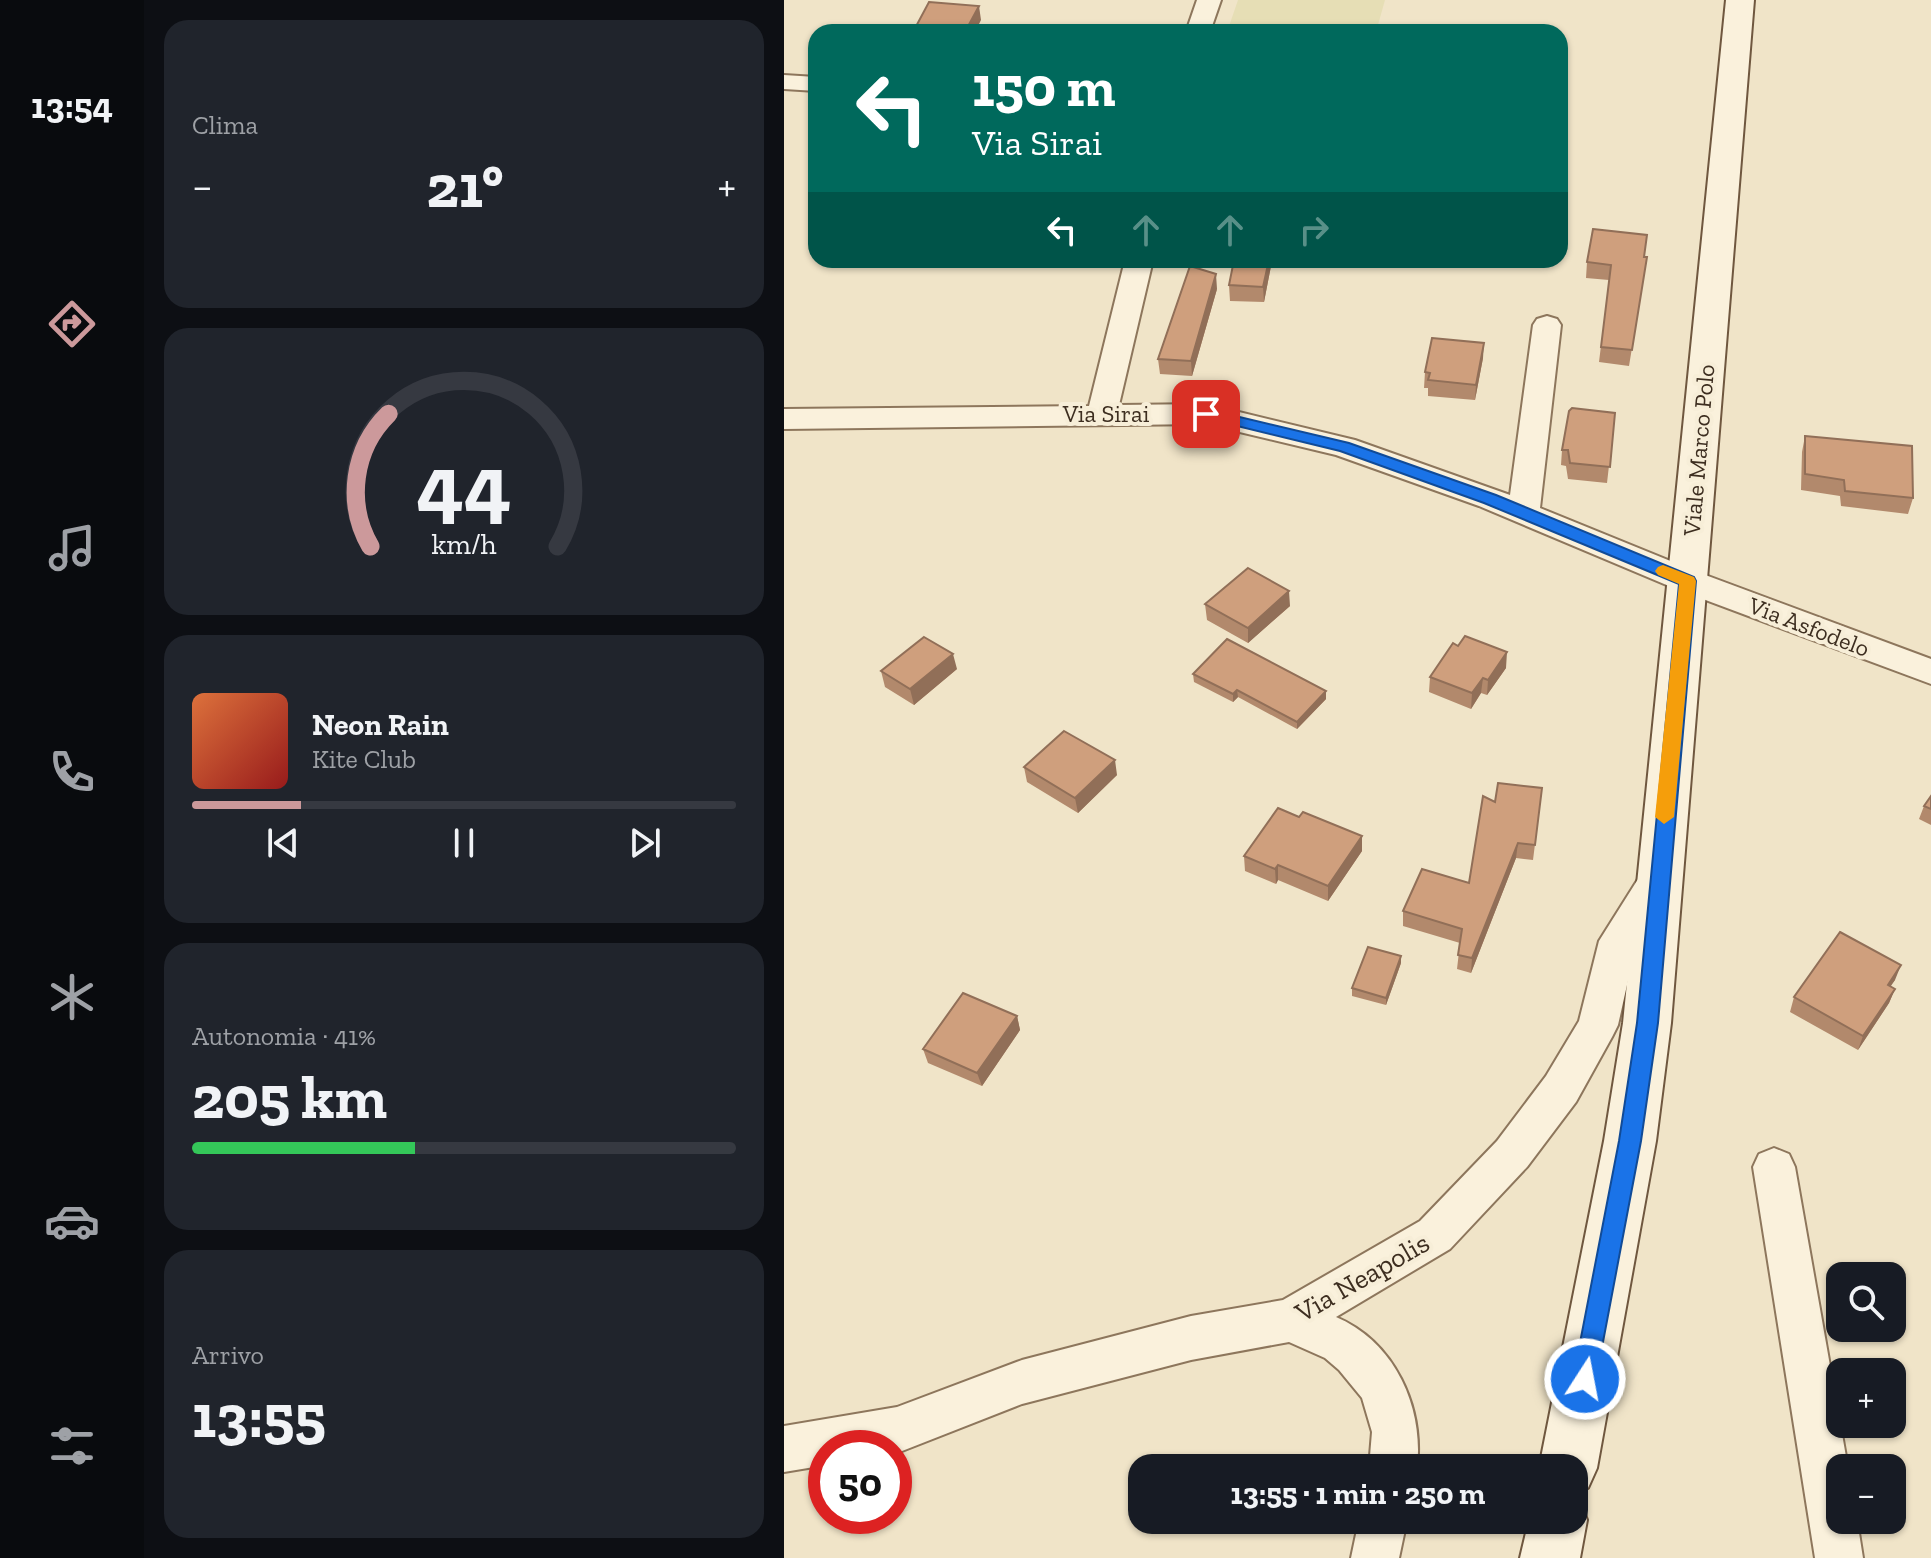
<!DOCTYPE html>
<html lang="it">
<meta charset="utf-8">
<style>
:root{--surface:#171b24;--page:#20242c;--text:#f1f3f6;--muted:#9ea1a6;--line:#363941;--accent:#cc999b}
body{margin:0;font-family:"Zilla Slab",serif;background:var(--page);color:var(--text);height:100vh;display:flex;flex-direction:column;font-size:30px;white-space:nowrap}
*{box-sizing:border-box;margin:0}
p{font-size:26px;color:var(--muted)}
.icon{flex:none;width:44px;height:44px;fill:none;stroke:currentColor;stroke-width:2;stroke-linecap:round;stroke-linejoin:round}
.map{position:relative;flex:1;overflow:hidden}
.sheet{display:flex;flex-direction:column;gap:20px;padding:20px;background:#0d0f14;width:640px}
.sheet>*{flex:none}
.hud{position:absolute;left:24px;top:24px;width:760px;height:244px;border-radius:24px;box-shadow:0 2px 6px #0004;background:#00695c;color:#fff;overflow:hidden}
.buttons{position:absolute;left:1042px;top:1262px;display:grid;gap:16px}
.buttons a{display:grid;place-items:center;width:80px;height:80px;border-radius:16px;background:var(--surface);box-shadow:0 2px 6px #0004;font-size:40px}
.speed{position:absolute;left:24px;top:1430px;display:flex;gap:16px;font-size:40px;font-weight:700;text-align:center}
.speed>*{display:grid;place-content:center;width:104px;height:104px;border-radius:50%;background:var(--surface);box-shadow:0 2px 6px #0004;line-height:1}
.speed .limit{border:12px solid #d22;background:#fff;color:#111}
.pin{position:absolute;display:grid;place-items:center;width:68px;height:68px;color:#fff;margin:-34px;border-radius:16px;box-shadow:0 4px 12px #0006}
.me{position:absolute;width:88px;margin:-44px;rotate:11deg;stroke-linejoin:round;filter:drop-shadow(0 0 6px #0008)}
.turn{display:flex;align-items:center;gap:28px;height:168px;padding:0 32px;font-size:36px}
.turn .icon{width:104px;height:104px;stroke-width:2.5}
.turn b{display:block;font-size:56px;line-height:68px}
.lanes{display:flex;align-items:center;height:76px;padding:0 32px;background:#0003;justify-content:center;gap:40px;direction:ltr}
.lanes .off{opacity:.35}
.big{font-size:60px;font-weight:800;line-height:1.1}
.sheet .card{flex:1;display:flex;flex-direction:column;justify-content:center;gap:12px;min-width:0;padding:0 28px;border-radius:24px;background:var(--page)}
.sheet .dial{align-items:center;gap:0}
.dial svg{height:208px;overflow:visible;fill:none;stroke:var(--line);stroke-width:7;stroke-linecap:round;text-anchor:middle}
.dial text{fill:var(--text);stroke:none}
.song{display:flex;align-items:center;gap:24px}
.cover{width:96px;height:96px;border-radius:12px;background:linear-gradient(135deg,hsl(20 70% 55%),hsl(0 70% 35%))}
.played{height:8px;border-radius:4px;background:linear-gradient(90deg,var(--accent) 20%,var(--line) 20%)}
.keys{display:flex;justify-content:space-around;direction:ltr}
.heat{display:flex;justify-content:space-between;align-items:center;font-size:44px;direction:ltr}
.charge{height:12px;border-radius:6px;background:linear-gradient(90deg,#34c759 41%,var(--line) 0)}
.trip{position:absolute;left:344px;top:1454px;width:460px;height:80px;border-radius:24px;background:var(--surface);box-shadow:0 2px 6px #0004;font-weight:800;line-height:80px;text-align:center}
main{display:flex;flex:1;min-height:0}
.tabs{display:flex;flex-direction:column;width:144px;justify-content:space-around;align-items:center;background:#090b0e;color:var(--muted)}
.tabs .icon{width:56px;height:56px}
.tabs .selected{color:var(--accent)}
.tabs b{font-size:36px;color:var(--text)}
.map>svg:first-child{display:block}
</style>
<main>
<nav class="tabs">
<b>13:54</b>
<svg class="icon selected" aria-label="directions" viewBox="0 0 24 24"><path d="M12 3l9 9-9 9-9-9zM9 14v-3h6M13 9l2 2-2 2"/></svg>
<svg class="icon" aria-label="music" viewBox="0 0 24 24"><path d="M9 18V5l10-2v13"/><circle cx="6" cy="18" r="3"/><circle cx="16" cy="16" r="3"/></svg>
<svg class="icon" aria-label="phone" viewBox="0 0 24 24"><path d="M5 4h4l2 5-3 2q2 4 5 5l2-3 5 2v4C11 20 4 13 5 4z"/></svg>
<svg class="icon" aria-label="climate" viewBox="0 0 24 24"><path d="M12 3v18M4 7l16 10M4 17L20 7"/></svg>
<svg class="icon" aria-label="car" viewBox="0 0 24 24"><path d="M5 17H2v-5l4-1 3-4h7l3 4 3 1v5h-3M9 17h6M6 11h13"/><circle cx="7" cy="17" r="2"/><circle cx="17" cy="17" r="2"/></svg>
<svg class="icon" aria-label="filters" viewBox="0 0 24 24"><path d="M4 7h16M4 17h16"/><circle cx="9" cy="7" r="2"/><circle cx="15" cy="17" r="2"/></svg>
</nav>
<section class="sheet">
<div class="card"><p>Clima</p>
<div class="heat"><a>−</a><b class="big">21°</b><a>+</a></div>
</div>
<div class="card dial"><svg viewBox="0 0 100 80">
<path d="M14 69A42 42 0 1 1 86 69"/>
<path d="M14 69A42 42 0 0 1 21 18" stroke="#cc999b"/>
<text x="50" y="56" font-size="32" font-weight="700">44</text>
<text x="50" y="72" font-size="11">km/h</text>
</svg></div>
<div class="card">
<div class="song"><i class="cover"></i><div><b>Neon Rain</b><p>Kite Club</p></div></div>
<div class="played"></div>
<div class="keys"><svg class="icon" aria-label="previous" viewBox="0 0 24 24"><path d="M18 5L8 12l10 7zM5 5v14"/></svg><svg class="icon" aria-label="pause" viewBox="0 0 24 24"><path d="M8 5v14M16 5v14"/></svg><svg class="icon" aria-label="next" viewBox="0 0 24 24"><path d="M6 5l10 7-10 7zM19 5v14"/></svg></div>
</div>
<div class="card"><p>Autonomia · 41%</p><b class="big">205 km</b><div class="charge"></div></div>
<div class="card"><p>Arrivo</p><b class="big">13:55</b></div>
</section>
<div class="map">
<svg width="1147" height="1558" viewBox="0 0 1147 1558">
<rect width="100%" height="100%" fill="#f0e4c8"/>
<!-- farmland -->
<path fill="#e6deb5" d="M454 0H601L592 32H443Z"/>
<g fill="none" stroke-linecap="round" stroke-linejoin="round">
<!-- minor casing -->
<g stroke="#8d765c" stroke-width="4">
<path id="minor" d="M413 0H437L426 32H402Z
M0 75 32 77V91L0 89Z
M341 260H369L335 405 422 404 571 440 726 495 749 325 753 319 763 316 773 319 777 325 756 508 916 573 1147 659V684L892 589 695 506 552 455 422 424 0 429V409L305 406Z
M874 864 887 868 893 879 852 945 834 1025 828 1037 792 1102 743 1167 666 1249 552 1317C611 1342 640 1407 633 1468H585L588 1432 578 1398 555 1370 541 1358 505 1342 407 1360 238 1404 113 1453 110 1454V1448H42V1465L0 1472V1426L113 1407 238 1360 407 1316 499 1300 636 1221 713 1141 762 1076 795 1021 815 941 861 868Z
M990 1148 1005 1154 1011 1167 1064 1468H1056V1520H1073L1079 1558H1031L969 1167 975 1154Z
M575 1520H623L615 1558H567Z"/>
</g>
<!-- secondary casing -->
<g stroke="#6f573f" stroke-width="4">
<path id="secondary" d="M942 0H970L887 1023 872 1141 813 1468 804 1488 790 1494V1468H755L820 1141 839 1023Z
M790 1497 795 1499 803 1520 796 1558H736L745 1520H790Z"/>
</g>
<!-- minor -->
<use href="#minor" fill="#faf1dc" fill-rule="evenodd"/>
<!-- secondary -->
<use href="#secondary" fill="#faf1dc" fill-rule="evenodd"/>
</g>
<!-- wall -->
<path fill="#b2896c" d="M860 257H863L845 366 815 362 825 280 802 278 803 262Z
M487 266 480 302 446 301 445 285Z
M433 289 408 376 376 374 374 359Z
M699 358 691 400 644 396V388H640L641 372Z
M831 413 823 483 784 479 782 466 777 465 778 450Z
M1021 436 1129 498 1124 514 1057 506 1056 496 1017 490 1018 452Z
M421 604 506 606 464 643 423 620Z
M674 646 722 668 703 695 697 693 687 709 645 692 646 677Z
M173 669 130 705 101 687 97 671Z
M409 674 542 691V699L513 729 454 697 449 702 410 682Z
M240 767 333 775 294 813 243 782Z
M758 788 749 860 732 858 687 973 673 969 676 943 619 926V911L685 883 711 802Z
M1147 796V825L1135 819 1140 806Z
M578 851 544 901 494 880 492 884 461 871 460 856Z
M617 963 602 1005 568 996V988Z
M1111 980 1106 986 1111 989 1105 1003 1074 1050 1006 1012 1010 997Z
M233 1016 236 1030 198 1086 144 1063 139 1049Z"/>
<!-- shaded-wall -->
<path fill="#916f58" d="M195 6 197 20 191 32H181Z
M485 260H487V266L480 302 479 287Z
M432 274 433 289 408 376 407 361Z
M700 343 699 358 691 400 692 385Z
M505 591 506 606 464 643V628Z
M723 652 722 668 703 695 704 680Z
M169 654 173 669 130 705 126 689Z
M699 678 697 693 687 709 688 693Z
M453 690 454 697 449 702V694Z
M542 691V699L513 729V722Z
M331 760 333 775 294 813 291 798Z
M578 836V851L544 901V886Z
M734 843 732 858 687 973 688 958Z
M494 865V880L492 884 491 869Z
M617 956V963L602 1005V998Z
M1117 965 1111 980 1098 999 1104 985Z
M1111 989 1105 1003 1074 1050 1079 1036Z
M233 1016 236 1030 198 1086 193 1073Z"/>
<!-- building -->
<path fill="#cf9f7d" stroke="#916f58" stroke-width="2" d="M145 2 195 6 181 32H129Z
M809 229 863 235 860 257H863L848 350 817 347 827 265 803 262Z
M450 260H485L479 287 445 285Z
M406 266 432 274 407 361 374 359Z
M648 338 700 343 692 385 644 380 646 373 641 372Z
M788 408 831 413 826 467 786 463 784 450H778L785 411Z
M1021 436 1128 446 1129 498 1061 491 1060 480 1021 474Z
M464 568 505 591 464 628 421 604Z
M681 636 723 652 704 680 699 678 688 693 646 677 669 643 674 646Z
M140 637 169 654 126 689 97 671Z
M443 639 542 691 513 722 453 690 449 694 409 674Z
M280 731 331 760 291 798 240 767Z
M714 783 758 788 751 845 734 843 688 958 674 955 678 929 619 911 638 869 685 883 699 796 711 802Z
M1147 796V809L1140 806Z
M494 808 515 817 519 812 578 836 544 886 494 865 491 869 460 856Z
M1056 932 1117 965 1104 985 1111 989 1079 1036 1010 997Z
M584 947 617 956 602 998 568 988Z
M179 993 233 1016 193 1073 139 1049Z"/>
<!-- route -->
<path fill="#1a73e8" stroke="#114b97" stroke-width="2" d="M422 409 565 443 712 495 910 577 912 581 874 1023 857 1141 812 1379 809 1387 801 1390 792 1387 789 1379 835 1141 853 1023 895 584 700 503 556 451 416 417V410Z"/>
<!-- slow -->
<path fill="#f59e0b" d="M879 565 910 577 912 581 890 817 880 824 871 817 895 584 874 575 871 571 874 567Z"/>
<g text-anchor="middle" stroke-width="8" stroke-linejoin="round" paint-order="stroke">
<!-- street labels -->
<g font-size="24" fill="#3d2e20" stroke="#f7eed8">
<text x="322" y="422">Via Sirai</text>
<text transform="translate(915 450) rotate(-85)" y="8">Viale Marco Polo</text>
<text transform="translate(1025 627) rotate(21)" y="8">Via Asfodelo</text>
</g>
<!-- near-street labels -->
<g font-size="28" fill="#3d2e20" stroke="#f7eed8">
<text transform="translate(578 1277) rotate(-30)" y="10">Via Neapolis</text>
</g>
</g>
</svg>
<div class="buttons">
<a><svg class="icon" aria-label="search" viewBox="0 0 24 24"><circle cx="10" cy="10" r="6"/><path d="M15 15l6 6"/></svg></a>
<a>+</a>
<a>−</a>
</div>
<div class="speed"><div class="limit">50</div></div>
<div class="pin" style="left:422px;top:414px;background:#d93025"><svg class="icon" aria-label="arrive" viewBox="0 0 24 24"><path d="M6 21V4h12l-3 4 3 4H6"/></svg></div>
<svg class="me" style="left:801px;top:1379px" viewBox="-20 -20 40 40"><circle r="17" fill="#1a73e8" stroke="#fff" stroke-width="3"/><path d="M0-11L8 9 0 5-8 9z" fill="#fff"/></svg>
<div class="trip">13:55 · 1 min · 250 m</div>
<div class="hud">
<div class="turn"><svg class="icon" aria-label="left" viewBox="0 0 24 24"><path d="M17 20v-9H6M10 6l-5 5 5 5"/></svg><div><b>150 m</b>Via Sirai</div></div>
<div class="lanes"><svg class="icon" aria-label="left" viewBox="0 0 24 24"><path d="M17 20v-9H6M10 6l-5 5 5 5"/></svg><svg class="icon off" aria-label="ahead" viewBox="0 0 24 24"><path d="M12 20V5M6 11l6-6 6 6"/></svg><svg class="icon off" aria-label="ahead" viewBox="0 0 24 24"><path d="M12 20V5M6 11l6-6 6 6"/></svg><svg class="icon off" aria-label="right" viewBox="0 0 24 24"><path d="M7 20v-9h11M14 6l5 5-5 5"/></svg></div>
</div>
</div>
</main>
